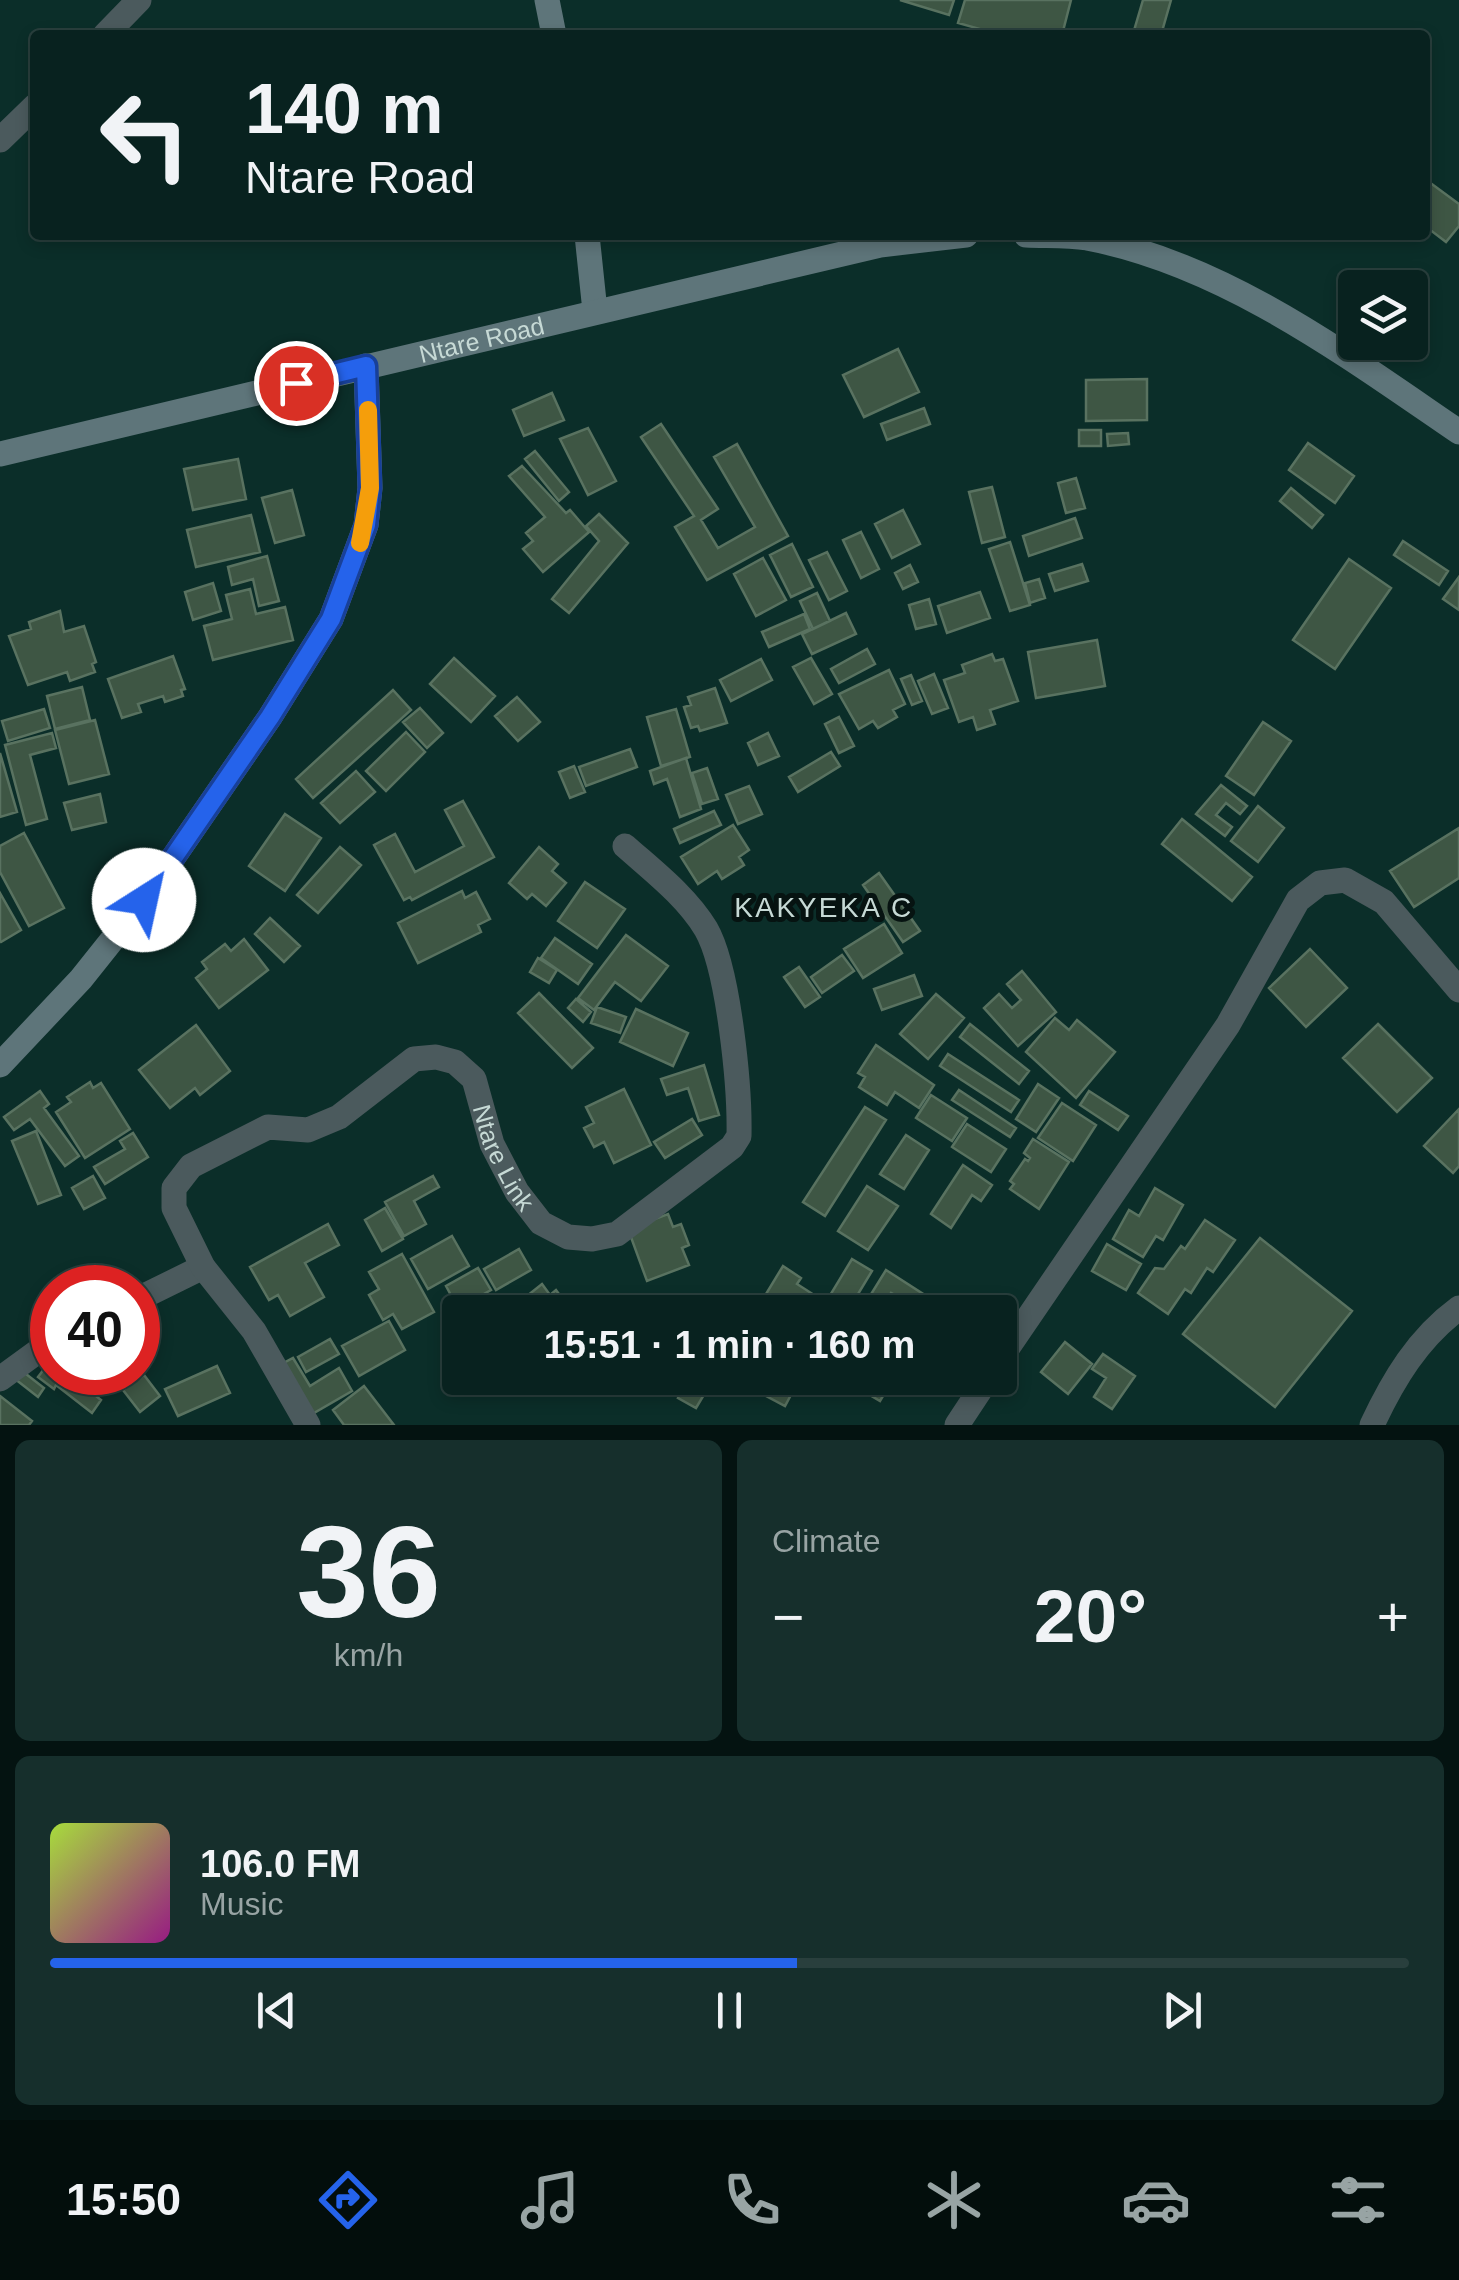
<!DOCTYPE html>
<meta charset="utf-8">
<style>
:root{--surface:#08221f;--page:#162f2c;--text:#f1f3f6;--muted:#98a4a4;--line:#293f3d;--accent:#2563eb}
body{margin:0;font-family:Arial,sans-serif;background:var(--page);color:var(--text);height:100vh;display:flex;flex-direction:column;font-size:38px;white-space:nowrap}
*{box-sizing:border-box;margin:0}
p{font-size:32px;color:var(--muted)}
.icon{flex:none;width:55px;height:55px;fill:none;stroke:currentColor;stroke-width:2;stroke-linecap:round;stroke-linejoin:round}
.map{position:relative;height:1425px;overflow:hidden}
.details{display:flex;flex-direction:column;gap:15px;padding:15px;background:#041311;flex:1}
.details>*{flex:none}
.banner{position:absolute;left:30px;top:30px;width:1400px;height:210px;border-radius:10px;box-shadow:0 5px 15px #0003,0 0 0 2px var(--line);background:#08221f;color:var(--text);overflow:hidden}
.fabs{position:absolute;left:1338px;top:270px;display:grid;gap:20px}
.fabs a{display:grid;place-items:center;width:90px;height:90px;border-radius:10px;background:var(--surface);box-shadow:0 5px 15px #0003,0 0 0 2px var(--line);font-size:50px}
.speed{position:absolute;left:30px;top:1265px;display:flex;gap:20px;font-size:50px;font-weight:700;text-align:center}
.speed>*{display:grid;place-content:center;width:130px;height:130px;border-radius:50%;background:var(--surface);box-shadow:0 5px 15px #0003,0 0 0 2px var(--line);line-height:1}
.speed .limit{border:15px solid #d22;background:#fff;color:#111}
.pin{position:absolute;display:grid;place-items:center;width:85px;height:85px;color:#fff;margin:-42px;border:5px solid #fff;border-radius:50%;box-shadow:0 2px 10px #0007}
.me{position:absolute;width:110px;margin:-55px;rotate:35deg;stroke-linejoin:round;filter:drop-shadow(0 0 8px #0008)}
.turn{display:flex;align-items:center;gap:35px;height:210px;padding:0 50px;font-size:45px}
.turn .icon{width:130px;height:130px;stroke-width:2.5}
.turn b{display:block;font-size:70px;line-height:85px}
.big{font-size:75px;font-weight:700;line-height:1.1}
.details .tile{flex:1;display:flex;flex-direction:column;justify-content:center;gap:15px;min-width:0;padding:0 35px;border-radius:15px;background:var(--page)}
.details .dial{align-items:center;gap:0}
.dial b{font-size:130px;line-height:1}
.song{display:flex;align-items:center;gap:30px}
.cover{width:120px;height:120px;border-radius:15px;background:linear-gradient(135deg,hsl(80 70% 55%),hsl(310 70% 35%))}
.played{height:10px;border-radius:5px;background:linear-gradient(90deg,var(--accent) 55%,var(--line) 55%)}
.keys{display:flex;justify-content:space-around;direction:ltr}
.heat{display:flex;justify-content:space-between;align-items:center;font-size:55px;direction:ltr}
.details .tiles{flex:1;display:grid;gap:15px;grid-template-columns:1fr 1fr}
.tile:last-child{grid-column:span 2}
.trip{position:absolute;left:442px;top:1295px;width:575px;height:100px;border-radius:10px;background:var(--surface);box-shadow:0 5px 15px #0003,0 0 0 2px var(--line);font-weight:700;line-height:100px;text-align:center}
.menu{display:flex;height:160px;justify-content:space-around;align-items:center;background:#030e0c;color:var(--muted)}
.menu .icon{width:70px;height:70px}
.menu .selected{color:var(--accent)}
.menu b{font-size:45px;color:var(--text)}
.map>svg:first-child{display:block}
</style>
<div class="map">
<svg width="1459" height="1425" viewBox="0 0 1459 1425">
<rect width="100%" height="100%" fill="#0b2e29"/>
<!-- building -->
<path fill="#3e5644" stroke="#597260" stroke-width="2.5" d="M900 0H954L949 15Z
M965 0H1071L1062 35H1001L958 23Z
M1143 0H1171L1161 35 1133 34Z
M1425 179 1459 204V226L1446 242 1425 226Z
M898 349 919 392 864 417 843 375Z
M1147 379V420L1086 421V380Z
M552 393 564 420 524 436 513 410Z
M924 408 930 424 887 440 881 424Z
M661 424 718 509 701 520 718 548 755 527 714 457 737 444 788 536 707 580 675 527 694 516 641 437Z
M588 428 616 481 588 495 560 439Z
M1079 430H1101V446H1079Z
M1128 433 1129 444 1108 446 1107 434Z
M1308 443 1354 476 1335 503 1289 470Z
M535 451 569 492 559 501 525 459Z
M238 459 246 499 193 510 184 469Z
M522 466 566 513 570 510 589 532 543 572 523 549 533 541 526 533 545 517 509 476Z
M1076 478 1085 508 1066 513 1058 483Z
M992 487 1005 537 982 543 969 492Z
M1291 488 1323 515 1312 528 1280 501Z
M292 490 304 535 275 543 262 498Z
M903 510 920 544 892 558 875 524Z
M599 514 628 543 569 613 552 599 599 541 586 526Z
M251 515 260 552 196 567 187 530Z
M1075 518 1082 538 1029 556 1023 536Z
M861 532 879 569 861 578 843 540Z
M1403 541 1448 571 1439 585 1394 555Z
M1010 542 1030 605 1010 611 989 549Z
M792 544 813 587 791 597 770 555Z
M827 552 847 591 829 600 809 560Z
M267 556 279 601 259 606 253 579 232 585 228 567Z
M763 558 786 600 756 616 734 574Z
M1349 559 1391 588 1335 669 1293 640Z
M1082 564 1088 581 1055 591 1049 574Z
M910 565 918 582 903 589 895 573Z
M1459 577V610L1443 599Z
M1039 579 1045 598 1030 603 1025 583Z
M213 583 221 611 193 620 185 592Z
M250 589 256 614 285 607 293 640 213 660 204 626 232 619 226 595Z
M980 592 990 618 947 633 938 606Z
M817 593 830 621 813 629 800 601Z
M929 599 936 624 916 629 909 605Z
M60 611 64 632 84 626 96 662 92 664 95 672 70 681 67 672 28 685 9 636 31 629 29 622Z
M846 613 856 634 812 654 802 634Z
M804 614 810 629 769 647 762 632Z
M1097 640 1105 686 1036 698 1028 652Z
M867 649 875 664 839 683 831 669Z
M992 654 995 661 1003 659 1018 701 990 710 995 724 977 730 973 717 959 722 944 680 965 673 962 665Z
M173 656 185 689 181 690 183 696 165 702 163 696 138 704 141 712 122 718 108 679Z
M454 658 495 696 471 722 430 684Z
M811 658 832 694 814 704 793 667Z
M761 659 772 680 731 701 720 680Z
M889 670 905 704 893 710 897 717 878 728 873 721 859 729 839 694Z
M934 674 948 708 932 714 918 681Z
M911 675 922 701 912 705 901 679Z
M82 687 90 720 55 729 47 696Z
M715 688 727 723 700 731 698 726 691 728 684 707 691 705 688 697Z
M393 690 411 710 313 798 296 779Z
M517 697 540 722 518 741 495 716Z
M420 708 443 733 427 748 403 722Z
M44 709 50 728 8 741 2 721Z
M676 709 690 757 661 766 647 717Z
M839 717 854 746 839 753 825 724Z
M95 720 109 774 69 784 55 730Z
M1263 722 1291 741 1254 795 1226 776Z
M406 732 425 752 386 791 366 771Z
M52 733 56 748 30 755 47 819 26 825 5 745Z
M768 733 779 756 758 765 748 743Z
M630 749 637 767 586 786 579 767Z
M831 752 840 766 798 792 789 777Z
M0 753 17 812 0 817Z
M686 758 701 809 680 817 667 779 654 784 650 771Z
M574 766 585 792 570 798 559 772Z
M707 768 718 799 702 804 692 773Z
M356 771 375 792 340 823 321 803Z
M1221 785 1247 806 1240 814 1226 803 1216 815 1232 827 1225 836 1196 814Z
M749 786 762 814 738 824 726 795Z
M100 794 106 822 72 830 64 803Z
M463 801 494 857 412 900 410 897 404 900 374 845 395 834 415 872 464 846 445 810Z
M1258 806 1284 828 1258 862 1231 841Z
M714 811 721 825 680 843 674 829Z
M285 814 321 838 285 891 249 866Z
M1182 819 1252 877 1232 901 1162 844Z
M733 825 749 850 739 857 744 865 722 879 717 871 698 884 681 857Z
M1459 828V878L1414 907 1390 871Z
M24 833 64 908 29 926 0 872V846Z
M340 847 361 865 318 913 297 895Z
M539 847 558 864 552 871 566 883 546 906 532 894 527 899 509 883Z
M879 873 920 931 903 942 863 885Z
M585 882 625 909 597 948 558 921Z
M462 891 465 898 476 892 490 919 478 925 481 932 418 963 398 923Z
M0 893 21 930 1 942 0 941Z
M270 918 300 946 284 962 255 934Z
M884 924 902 953 863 978 844 949Z
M626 935 668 966 641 1001 615 982 594 1010 578 998Z
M555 938 592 964 578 984 541 958Z
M244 939 268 970 219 1008 196 978 207 969 202 962 225 944 231 951Z
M1310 949 1347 988 1306 1027 1269 988Z
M842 955 854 971 822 993 811 977Z
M538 958 557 970 549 983 530 972Z
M799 967 820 997 805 1007 784 977Z
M1022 971 1056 1012 1018 1046 984 1008 999 994 1012 1008 1021 1000 1007 984Z
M914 975 922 996 882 1010 874 989Z
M539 993 593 1048 572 1068 518 1013Z
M936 994 964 1018 928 1059 900 1034Z
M576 999 591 1012 583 1022 568 1008Z
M597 1007 626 1017 620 1033 591 1023Z
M636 1009 688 1033 673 1066 620 1042Z
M1055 1018 1069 1030 1077 1020 1115 1052 1076 1098 1026 1052Z
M970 1024 1029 1071 1019 1084 960 1037Z
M1378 1024 1432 1078 1397 1112 1343 1058Z
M196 1025 230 1071 200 1095 195 1088 170 1108 139 1070Z
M876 1045 934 1085 919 1108 895 1092 887 1105 859 1087 865 1077 858 1073Z
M948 1054 1019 1100 1011 1112 940 1066Z
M704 1065 719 1115 699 1121 688 1088 667 1095 661 1079Z
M90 1082 93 1088 101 1083 130 1129 85 1158 56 1112 71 1102 67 1097Z
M1038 1084 1059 1098 1036 1132 1016 1119Z
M624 1089 651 1145 614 1163 604 1142 594 1147 584 1128 594 1123 586 1107Z
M959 1090 1016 1128 1010 1137 952 1100Z
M40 1091 49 1104 44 1108 79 1156 65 1166 30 1119 14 1130 4 1117Z
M1089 1091 1128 1116 1118 1130 1080 1105Z
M931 1095 967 1118 952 1141 916 1118Z
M1062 1103 1096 1125 1073 1161 1038 1138Z
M865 1107 886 1120 825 1216 803 1202Z
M1459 1109V1166L1453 1173 1424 1146Z
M692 1119 702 1135 665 1158 654 1142Z
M967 1124 1006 1149 991 1172 952 1147Z
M36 1131 61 1195 38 1204 12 1141Z
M133 1133 148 1157 105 1184 94 1167 125 1149 120 1141Z
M906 1135 929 1150 904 1189 880 1174Z
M1033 1139 1069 1162 1039 1209 1010 1189 1014 1184 1010 1181 1025 1159 1028 1161 1030 1158 1024 1153Z
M963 1165 992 1185 981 1201 972 1195 951 1228 931 1214Z
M93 1176 105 1198 84 1209 72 1188Z
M433 1176 439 1187 414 1201 426 1224 404 1236 385 1202Z
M867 1186 898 1206 868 1250 838 1231Z
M1155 1188 1183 1205 1163 1240 1156 1236 1143 1257 1113 1239 1129 1210 1139 1216Z
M385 1208 403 1239 382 1251 365 1220Z
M668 1214 673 1227 681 1224 689 1245 682 1248 689 1265 647 1281 628 1229Z
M1205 1220 1235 1240 1213 1272 1207 1268 1191 1293 1185 1289 1168 1314 1138 1293 1155 1268 1164 1269 1181 1246 1185 1249Z
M328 1224 339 1245 305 1263 324 1297 290 1316 278 1295 269 1300 250 1267Z
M452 1236 469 1266 428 1289 411 1259Z
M1260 1238 1352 1311 1275 1407 1183 1334Z
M1107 1244 1141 1264 1126 1290 1092 1271Z
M519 1249 531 1270 496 1290 484 1269Z
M402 1254 434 1312 402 1329 393 1314 383 1320 369 1295 379 1289 369 1272Z
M852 1259 872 1271 849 1309 829 1297Z
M783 1266 801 1278 797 1284 822 1300 814 1312H767L775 1299 766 1294Z
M478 1268 491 1290 458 1308 446 1286Z
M886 1270 934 1301 927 1312 891 1293 880 1310 885 1312H860Z
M542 1284 550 1295 556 1290 570 1309 565 1312H507Z
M389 1321 405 1350 359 1376 342 1346Z
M330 1339 339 1354 306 1372 298 1357Z
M1065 1342 1092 1364 1068 1394 1041 1372Z
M1103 1354 1135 1376 1112 1409 1094 1397 1106 1378 1092 1369Z
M293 1358 310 1386 339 1368 352 1391 307 1417 278 1366Z
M50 1361 52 1372H66L101 1400 92 1413 56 1385 54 1389 38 1377Z
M217 1366 230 1393 178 1416 165 1389Z
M17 1367 44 1388 38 1397 10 1375Z
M144 1375 160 1396 140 1412 123 1390Z
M689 1378H714L696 1408 678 1398Z
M732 1378H800L785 1406Z
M841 1378H874L889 1386 880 1401Z
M364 1386 394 1425H344L333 1410Z
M0 1396 32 1421 29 1425H0Z"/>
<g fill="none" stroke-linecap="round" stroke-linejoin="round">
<!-- street -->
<g stroke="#4b5a5d" stroke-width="25">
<path d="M105 35 139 0"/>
<path d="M0 140 35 106"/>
<path d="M138 1299 203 1267"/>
<path d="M1000 1359 1228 1025 1298 900 1320 883 1345 880 1384 902 1459 990"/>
<path d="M0 1379 52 1341"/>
<path id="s1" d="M308 1425 254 1331 203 1267 174 1208V1188L191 1166 268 1127 308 1130 339 1117 414 1059 436 1057 455 1062 474 1079 492 1144 517 1192 541 1223 568 1237 592 1239 617 1234 732 1147 739 1136C740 1088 729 969 706 929 686 896 653 871 625 846"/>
<path d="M957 1425 988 1378"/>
<path d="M1372 1425C1393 1380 1418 1338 1459 1308"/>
</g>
<!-- secondary -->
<g stroke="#5e757a" stroke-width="25">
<path d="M547 0 554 35"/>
<path d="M587 235 595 311"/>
<path d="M1026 235C1046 236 1067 235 1087 238 1224 264 1346 355 1459 432"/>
<path id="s2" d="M0 454 880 245 966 235"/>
<path d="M0 1065 81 979 144 900 270 717 331 619 366 525 370 488 366 366"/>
</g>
</g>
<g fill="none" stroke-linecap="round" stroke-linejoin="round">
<!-- route casing -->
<g stroke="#184099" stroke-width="25">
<path id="route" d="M144 900 270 717 331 619 366 525 370 488 366 366 296 383"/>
</g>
<!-- route -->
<use href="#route" stroke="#2563eb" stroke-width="18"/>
<!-- slow -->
<path stroke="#f59e0b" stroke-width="18" d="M360 543 370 488 368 410"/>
</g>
<g text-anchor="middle" stroke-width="10" stroke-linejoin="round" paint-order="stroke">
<!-- street labels -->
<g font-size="25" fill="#c6d9d5" stroke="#061311">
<text dy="9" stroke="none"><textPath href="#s2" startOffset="495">Ntare Road</textPath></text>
<text dy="9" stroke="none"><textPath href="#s1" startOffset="710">Ntare Link</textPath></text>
</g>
<!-- neighbourhood labels -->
<g font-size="28" letter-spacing="2.5" fill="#c6d9d5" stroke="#061311">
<text x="824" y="917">KAKYEKA C</text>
</g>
</g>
</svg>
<div class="fabs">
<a><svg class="icon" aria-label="layers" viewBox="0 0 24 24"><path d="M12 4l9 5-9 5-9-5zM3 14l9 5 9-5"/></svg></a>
</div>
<div class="speed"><div class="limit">40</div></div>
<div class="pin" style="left:296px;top:383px;background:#d93025"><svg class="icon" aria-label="arrive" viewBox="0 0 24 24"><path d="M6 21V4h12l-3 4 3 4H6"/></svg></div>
<svg class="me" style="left:144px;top:900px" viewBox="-20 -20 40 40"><circle r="19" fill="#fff"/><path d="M0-13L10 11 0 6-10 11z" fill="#2563eb"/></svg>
<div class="trip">15:51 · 1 min · 160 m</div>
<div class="banner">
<div class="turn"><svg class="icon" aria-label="left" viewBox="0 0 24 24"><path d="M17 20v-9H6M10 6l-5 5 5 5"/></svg><div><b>140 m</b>Ntare Road</div></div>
</div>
</div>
<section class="details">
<div class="tiles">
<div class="tile dial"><b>36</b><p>km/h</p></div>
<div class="tile"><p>Climate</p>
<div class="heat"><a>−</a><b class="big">20°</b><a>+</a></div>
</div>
<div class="tile">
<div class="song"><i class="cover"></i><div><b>106.0 FM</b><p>Music</p></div></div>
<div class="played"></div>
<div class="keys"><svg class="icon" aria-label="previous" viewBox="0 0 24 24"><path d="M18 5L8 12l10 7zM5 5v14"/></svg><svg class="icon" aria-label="pause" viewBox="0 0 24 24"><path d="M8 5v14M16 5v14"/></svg><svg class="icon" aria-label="next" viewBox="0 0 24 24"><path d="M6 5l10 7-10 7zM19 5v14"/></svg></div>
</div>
</div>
</section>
<nav class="menu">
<b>15:50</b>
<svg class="icon selected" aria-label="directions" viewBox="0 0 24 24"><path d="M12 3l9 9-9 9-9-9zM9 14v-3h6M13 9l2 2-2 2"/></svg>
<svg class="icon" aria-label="music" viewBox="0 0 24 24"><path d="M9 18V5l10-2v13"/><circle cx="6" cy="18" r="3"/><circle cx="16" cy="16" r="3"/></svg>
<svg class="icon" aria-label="phone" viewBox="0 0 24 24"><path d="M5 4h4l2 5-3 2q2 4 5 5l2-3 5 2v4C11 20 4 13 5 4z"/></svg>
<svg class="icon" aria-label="climate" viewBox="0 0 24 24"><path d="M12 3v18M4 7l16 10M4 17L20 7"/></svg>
<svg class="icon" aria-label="car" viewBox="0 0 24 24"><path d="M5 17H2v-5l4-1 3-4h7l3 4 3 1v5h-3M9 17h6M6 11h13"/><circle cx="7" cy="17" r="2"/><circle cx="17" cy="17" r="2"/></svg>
<svg class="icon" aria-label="filters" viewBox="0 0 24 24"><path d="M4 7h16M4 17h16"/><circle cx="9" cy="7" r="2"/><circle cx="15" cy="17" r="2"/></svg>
</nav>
